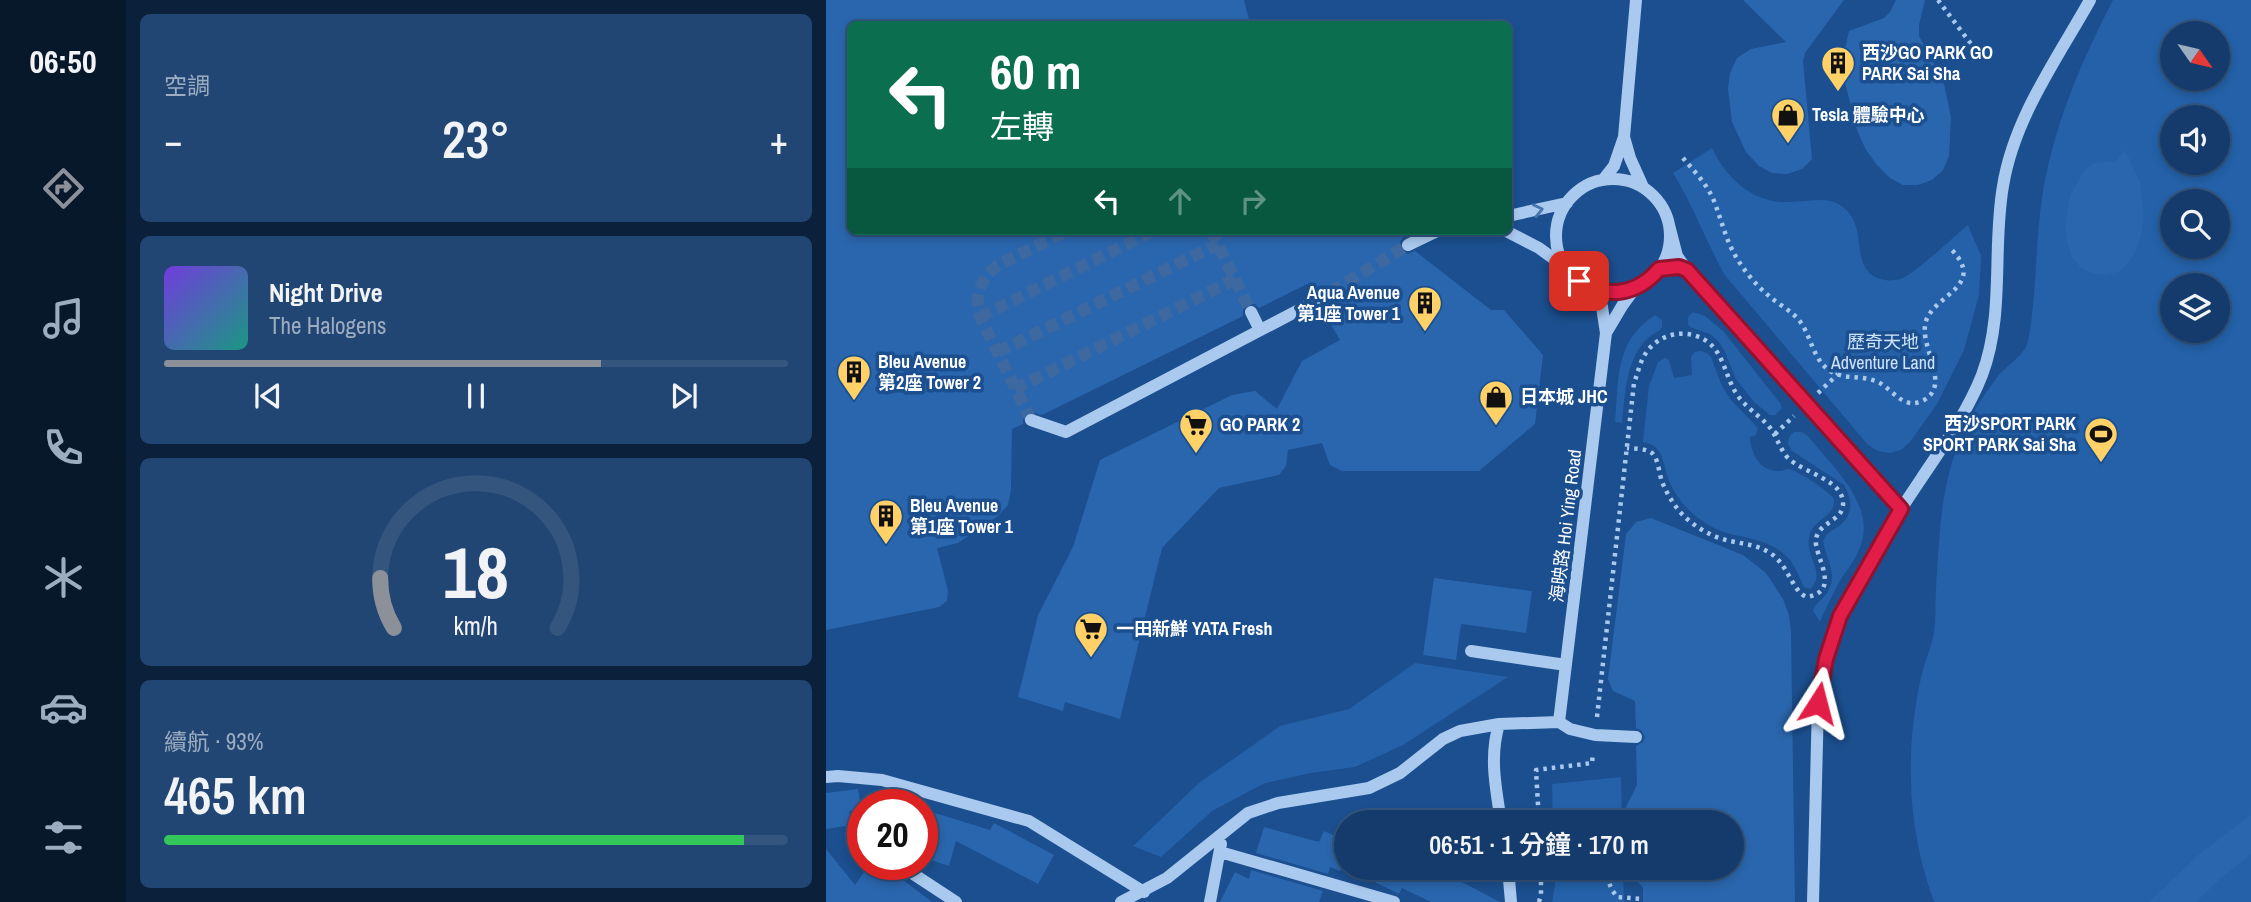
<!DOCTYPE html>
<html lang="zh-TW">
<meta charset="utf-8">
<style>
:root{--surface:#143b6b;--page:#214673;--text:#f1f3f6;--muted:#9dadc1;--line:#33557e;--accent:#8c9099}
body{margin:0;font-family:"Archivo Narrow","Noto Sans TC",sans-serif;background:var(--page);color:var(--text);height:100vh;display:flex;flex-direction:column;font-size:26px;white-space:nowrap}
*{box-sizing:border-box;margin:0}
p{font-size:23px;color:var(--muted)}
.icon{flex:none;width:38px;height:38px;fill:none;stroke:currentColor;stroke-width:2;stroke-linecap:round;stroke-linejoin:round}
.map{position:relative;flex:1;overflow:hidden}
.drawer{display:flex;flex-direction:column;gap:14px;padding:14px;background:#0b203b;width:700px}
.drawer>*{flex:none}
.hud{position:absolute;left:21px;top:21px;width:665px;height:214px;border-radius:10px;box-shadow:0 4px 10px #0003,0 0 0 2px var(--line);background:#0b6e4f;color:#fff;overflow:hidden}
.needle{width:46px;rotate:124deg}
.controls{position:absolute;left:1334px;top:21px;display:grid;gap:14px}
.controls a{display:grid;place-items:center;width:70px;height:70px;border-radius:50%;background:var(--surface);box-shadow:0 4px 10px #0003,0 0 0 2px var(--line);font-size:35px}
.speed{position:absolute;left:21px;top:789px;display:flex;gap:14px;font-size:35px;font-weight:700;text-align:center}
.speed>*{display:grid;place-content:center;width:91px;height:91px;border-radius:50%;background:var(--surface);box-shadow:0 4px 10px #0003,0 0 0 2px var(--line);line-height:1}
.speed .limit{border:10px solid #d22;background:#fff;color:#111}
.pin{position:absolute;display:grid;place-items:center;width:60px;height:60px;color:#fff;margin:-30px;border-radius:14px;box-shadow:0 4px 10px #0006}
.me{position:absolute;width:77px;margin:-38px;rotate:9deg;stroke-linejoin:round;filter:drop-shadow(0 0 5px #0008)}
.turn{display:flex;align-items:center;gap:24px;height:147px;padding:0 28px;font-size:32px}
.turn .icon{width:91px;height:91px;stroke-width:2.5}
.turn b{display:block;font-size:49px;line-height:60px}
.lanes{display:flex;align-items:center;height:66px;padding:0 28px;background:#0003;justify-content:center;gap:35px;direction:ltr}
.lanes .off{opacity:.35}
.big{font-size:52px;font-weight:600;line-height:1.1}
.drawer .widget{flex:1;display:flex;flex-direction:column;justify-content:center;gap:10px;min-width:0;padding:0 24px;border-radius:10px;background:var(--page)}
.drawer .dial{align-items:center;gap:0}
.dial svg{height:182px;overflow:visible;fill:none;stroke:var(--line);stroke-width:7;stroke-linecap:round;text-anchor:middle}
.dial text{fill:var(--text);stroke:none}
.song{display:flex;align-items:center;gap:21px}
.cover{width:84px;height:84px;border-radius:10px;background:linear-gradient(135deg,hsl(260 70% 55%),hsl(170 70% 35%))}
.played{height:7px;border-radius:4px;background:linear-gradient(90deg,var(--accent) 70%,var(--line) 70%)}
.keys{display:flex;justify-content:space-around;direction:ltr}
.heat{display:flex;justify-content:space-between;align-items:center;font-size:38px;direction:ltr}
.charge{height:10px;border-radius:5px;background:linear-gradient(90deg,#34c759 93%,var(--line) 0)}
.trip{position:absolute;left:508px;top:810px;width:410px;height:70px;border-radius:35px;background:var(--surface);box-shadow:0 4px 10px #0003,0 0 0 2px var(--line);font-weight:600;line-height:70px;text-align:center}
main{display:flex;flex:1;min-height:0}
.menu{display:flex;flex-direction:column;width:126px;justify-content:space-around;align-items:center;background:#08182b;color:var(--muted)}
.menu .icon{width:49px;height:49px}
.menu .selected{color:var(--accent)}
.menu b{font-size:32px;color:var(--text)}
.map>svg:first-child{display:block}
</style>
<main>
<nav class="menu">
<b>06:50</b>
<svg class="icon selected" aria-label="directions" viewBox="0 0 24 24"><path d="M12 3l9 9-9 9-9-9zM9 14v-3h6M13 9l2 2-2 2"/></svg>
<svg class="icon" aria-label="music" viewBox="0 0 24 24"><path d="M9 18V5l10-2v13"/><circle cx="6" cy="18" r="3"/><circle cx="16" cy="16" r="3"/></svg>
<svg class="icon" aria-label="phone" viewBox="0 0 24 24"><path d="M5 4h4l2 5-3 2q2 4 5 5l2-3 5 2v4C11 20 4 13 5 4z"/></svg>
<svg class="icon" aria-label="climate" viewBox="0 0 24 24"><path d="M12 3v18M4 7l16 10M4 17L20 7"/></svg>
<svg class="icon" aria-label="car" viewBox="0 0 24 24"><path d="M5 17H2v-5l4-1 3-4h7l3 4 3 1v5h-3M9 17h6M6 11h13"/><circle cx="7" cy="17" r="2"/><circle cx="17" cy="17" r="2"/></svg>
<svg class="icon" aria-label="filters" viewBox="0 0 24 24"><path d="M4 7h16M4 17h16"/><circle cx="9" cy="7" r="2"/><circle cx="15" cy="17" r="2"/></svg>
</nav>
<section class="drawer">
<div class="widget"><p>空調</p>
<div class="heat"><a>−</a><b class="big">23°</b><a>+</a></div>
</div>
<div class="widget">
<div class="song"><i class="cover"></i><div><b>Night Drive</b><p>The Halogens</p></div></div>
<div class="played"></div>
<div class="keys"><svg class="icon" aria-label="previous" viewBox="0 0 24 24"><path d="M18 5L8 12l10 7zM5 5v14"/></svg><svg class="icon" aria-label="pause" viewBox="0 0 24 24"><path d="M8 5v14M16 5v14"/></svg><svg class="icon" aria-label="next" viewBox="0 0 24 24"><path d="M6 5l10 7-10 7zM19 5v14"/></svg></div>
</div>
<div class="widget dial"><svg viewBox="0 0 100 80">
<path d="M14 69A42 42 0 1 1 86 69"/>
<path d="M14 69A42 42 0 0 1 8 47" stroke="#8c9099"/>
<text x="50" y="56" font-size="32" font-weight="700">18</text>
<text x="50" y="72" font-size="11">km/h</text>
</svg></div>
<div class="widget"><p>續航 · 93%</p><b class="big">465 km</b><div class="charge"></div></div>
</section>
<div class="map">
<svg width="1425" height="902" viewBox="0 0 1425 902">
<rect width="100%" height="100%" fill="#1b4f8f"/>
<!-- green -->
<path fill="#2461a8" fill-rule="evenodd" d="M1287 0H1425V902H1109C1103 891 1101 879 1097 867 1081 806 1081 740 1095 678 1098 663 1105 648 1108 633 1110 619 1109 604 1110 590 1113 541 1114 491 1132 445 1141 420 1156 397 1172 376 1180 366 1200 354 1202 341 1211 294 1209 245 1216 198 1227 127 1254 64 1287 0ZM1346 33H1391V79H1346ZM1346 117H1391V163H1346ZM1346 201H1391V247H1346ZM1346 285H1391V331H1346Z
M886 148C901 179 927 204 964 202 987 202 1007 193 1024 214 1040 235 1024 274 1059 280 1063 281 1070 280 1075 279 1091 272 1126 238 1142 225L1155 256 1153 295 1138 350 1111 404 1084 442 1075 450 1064 453 1052 451 1042 445 898 274C880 241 867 205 847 173Z
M867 312 879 316 897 331 954 403 956 408 949 415H944L928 402 910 379 898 350 892 341 884 334 864 327 862 324V317Z
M829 315 836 320V328C832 332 827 334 822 338 800 358 799 395 796 423L789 422C793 379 788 342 829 315Z
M875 351 881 353 885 357 896 386 905 400 932 428 930 435 924 437C925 453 933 471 952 471 956 471 960 469 963 469 971 470 1004 492 1008 499 1010 518 986 518 983 538 979 556 1001 574 984 589L978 587C973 577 970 567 963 559 947 541 926 539 904 534 889 530 874 521 863 510 854 501 846 490 842 478 836 461 838 446 817 442L823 386 832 362 839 358 843 360 848 378 866 375 865 357 869 352Z
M968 432H976L982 436C1007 468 1054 507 1032 552 1028 561 1021 570 1015 579 1007 593 1000 608 994 622L987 611C990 602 996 600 1001 593 1013 574 1000 560 997 541 1001 532 1006 531 1013 526 1028 515 1026 498 1018 485L966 451 962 444 963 437Z
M589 663 682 677 577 745 529 767 485 773 439 783 386 811 335 857 307 846 373 783 454 726 523 709Z
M795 777 796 822H727L726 784Z
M729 868H797L798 902H726L729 885Z"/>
<!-- building -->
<path fill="#2a66ad" d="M0 0H418L424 24H24V231H581L573 244 577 252 582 254 589 251 665 310H678L717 355 709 424 653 471H516L504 465 496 443 462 450 460 466 453 475 393 488 336 548 294 719 239 702 237 711 192 697 212 615 247 547 274 460 406 395 429 391 451 409 476 361 514 340 495 308 499 302 497 296 491 292 486 293 481 284 433 308 429 304H422L417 308V316L216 415 207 412 200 413 197 418V424L186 429 185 490 182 505 172 516 132 543 111 548 122 591 121 601 113 607 0 630Z
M917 0H1018L979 53 977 61 986 159 976 169 961 174 946 173 933 166 920 152 906 122 902 89 904 73 911 58 925 49 960 42Z
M1070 0H1099L1093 25V36L1117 79 1125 117 1123 156 1117 170 1106 180 1092 185H1077L1064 178 1050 164 1039 148 1031 130 1015 67 1023 31 1058 18 1064 12Z
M1299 150 1314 182 1318 217 1315 235 1310 251 1303 263 1292 272 1279 275 1265 273 1254 267 1245 255 1241 241 1239 226 1244 196 1258 171 1266 164 1274 162H1289Z
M825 518 917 555 940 573 957 599 963 615 965 632 969 902H817V887L797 868H905V822H799V809L811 785 810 746 817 742 819 737 815 730 810 728 809 701 787 691 782 679 800 534 810 522Z
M608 578 706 591 700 633 635 624 630 660 597 655Z
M32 789 35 809 23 811 25 825 0 829V793Z
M96 809 164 830 168 823 228 855 212 884 130 841 123 866 99 858 108 829 96 822Z
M1425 815V854L1393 880 1370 902H1323L1371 856Z
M438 827 493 842 498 831 520 841V860L514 871 504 867 502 874 430 853Z
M0 849 29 885 44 864H56L106 902H0Z
M520 868H609L674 902H605L576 888 573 894Z
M425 870 497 891 493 902H394L409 872 423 879Z"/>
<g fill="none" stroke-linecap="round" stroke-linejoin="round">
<!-- minor-tunnel -->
<path stroke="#3d69a0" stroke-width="12" stroke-dasharray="12 6" stroke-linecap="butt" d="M385 231 425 312
M490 301 582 245
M154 317 327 231
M172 352 392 244
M189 389 409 279
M205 420 154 317C148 295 154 279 172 265L241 231"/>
<!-- path -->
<path stroke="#a9c9ee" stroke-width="4.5" stroke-dasharray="3.5 5" stroke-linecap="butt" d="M1112 0 1151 52
M857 158C868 171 881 184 888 201 896 221 900 242 912 260 920 273 931 286 943 296 952 304 964 310 972 319 986 335 986 361 1006 372 1021 380 1037 375 1052 382 1068 390 1077 411 1098 400 1126 384 1092 346 1100 321 1109 294 1161 286 1125 249
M992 393 1012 374
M949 434 968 416
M771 717 808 383C812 373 814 361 820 353 836 328 875 327 891 352 900 366 902 382 912 396 920 407 932 415 942 425 949 434 952 443 958 453 969 471 1009 476 1016 497 1023 521 993 520 990 539 987 555 1017 591 981 597 966 592 963 565 944 553 932 545 918 544 904 541 885 537 867 526 854 512 847 503 841 494 837 484 833 476 833 461 827 454 821 448 809 449 801 448
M713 822 710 770 766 763 767 753
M777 868 786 890 791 897 817 899
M713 902 715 894V868"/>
<!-- minor -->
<path stroke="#a9c9ee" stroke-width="12" d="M798 137 804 158 817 187
M730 236a57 57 0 1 1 114 0a57 57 0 1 1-114 0Z
M777 180 788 166 798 137 810 0
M682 216 741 203
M843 225 851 256 861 270 1075 509
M680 231 713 248 739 267
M582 245 611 231
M425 312 434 330
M780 333 796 306 809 288
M205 420 240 432 490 301
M645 651 740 665
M733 722 780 333 776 307 770 290
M673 724C663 758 670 788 675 822
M0 777 12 776 56 780 203 821 318 892
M36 842H37
M394 852 568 902
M72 864 130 902
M682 868 685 902
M295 902 341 878 422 813 452 803 543 788 574 773 617 739 634 731 673 724 733 722 744 729 769 735 810 737
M384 902 395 844
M987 902 992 703C995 681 999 658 1006 636 1024 585 1064 525 1095 479 1117 446 1141 413 1156 375 1179 314 1166 248 1177 186 1188 118 1231 59 1264 0"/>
</g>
<!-- one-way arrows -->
<defs><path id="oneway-chevron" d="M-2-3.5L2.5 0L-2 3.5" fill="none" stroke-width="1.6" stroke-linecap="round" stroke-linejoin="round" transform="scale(1.75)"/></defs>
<use stroke="#4674ac" href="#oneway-chevron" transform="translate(712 210) rotate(-13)"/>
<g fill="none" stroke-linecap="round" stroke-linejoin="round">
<!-- route casing -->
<g stroke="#92132f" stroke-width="18">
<path id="route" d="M753 281C781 299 811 295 833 269L853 267 861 270 1075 509 1014 616 1000 659 992 703"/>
</g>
<!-- route -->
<use href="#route" stroke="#e11d48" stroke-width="12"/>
</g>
<!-- icons -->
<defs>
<g id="building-pin" transform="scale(1.75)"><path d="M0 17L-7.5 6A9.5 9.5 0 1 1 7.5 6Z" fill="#ffd166" stroke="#1b4f8f"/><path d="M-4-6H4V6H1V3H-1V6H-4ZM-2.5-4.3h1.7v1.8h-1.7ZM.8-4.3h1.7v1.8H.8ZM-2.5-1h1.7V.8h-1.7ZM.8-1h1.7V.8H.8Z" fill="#111"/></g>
<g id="shop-pin" transform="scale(1.75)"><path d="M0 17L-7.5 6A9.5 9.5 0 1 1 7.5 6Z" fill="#ffd166" stroke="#1b4f8f"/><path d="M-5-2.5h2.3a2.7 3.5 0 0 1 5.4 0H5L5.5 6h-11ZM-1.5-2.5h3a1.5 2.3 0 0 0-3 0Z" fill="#111"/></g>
<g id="supermarket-pin" transform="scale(1.75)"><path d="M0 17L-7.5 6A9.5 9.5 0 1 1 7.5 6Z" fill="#ffd166" stroke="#1b4f8f"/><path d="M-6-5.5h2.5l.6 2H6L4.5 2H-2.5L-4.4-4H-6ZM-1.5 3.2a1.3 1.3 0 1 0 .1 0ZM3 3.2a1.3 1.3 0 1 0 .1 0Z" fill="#111"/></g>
<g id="stadium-pin" transform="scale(1.75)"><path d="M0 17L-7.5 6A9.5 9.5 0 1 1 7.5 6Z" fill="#ffd166" stroke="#1b4f8f"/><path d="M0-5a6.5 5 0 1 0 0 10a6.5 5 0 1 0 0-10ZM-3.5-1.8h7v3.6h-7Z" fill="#111"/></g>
</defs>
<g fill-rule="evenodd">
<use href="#building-pin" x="1012" y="63"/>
<use href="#shop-pin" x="962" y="115"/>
<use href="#building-pin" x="599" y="303"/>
<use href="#building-pin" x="28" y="372"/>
<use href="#shop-pin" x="670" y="397"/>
<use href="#supermarket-pin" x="370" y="425"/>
<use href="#stadium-pin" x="1275" y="434"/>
<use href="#building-pin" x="60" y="516"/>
<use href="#supermarket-pin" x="265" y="629"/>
</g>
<g text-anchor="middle" stroke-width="7" stroke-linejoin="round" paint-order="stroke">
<!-- poi labels -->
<g font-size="18" font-weight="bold" fill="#fff" stroke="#1b4f8f" text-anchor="start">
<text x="1036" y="59">西沙GO PARK GO<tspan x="1036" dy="21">PARK Sai Sha</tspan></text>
<text x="986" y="121">Tesla 體驗中心</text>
<text x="574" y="299" text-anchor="end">Aqua Avenue<tspan x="574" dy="21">第1座 Tower 1</tspan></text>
<text x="52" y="368">Bleu Avenue<tspan x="52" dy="21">第2座 Tower 2</tspan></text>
<text x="694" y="403">日本城 JHC</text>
<text x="1250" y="430" text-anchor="end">西沙SPORT PARK<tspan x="1250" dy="21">SPORT PARK Sai Sha</tspan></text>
<text x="394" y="431">GO PARK 2</text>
<text x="84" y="512">Bleu Avenue<tspan x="84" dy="21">第1座 Tower 1</tspan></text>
<text x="290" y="635">一田新鮮 YATA Fresh</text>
</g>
<!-- park labels -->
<g font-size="18" fill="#cfe3fa" stroke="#1b4f8f">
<text x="1057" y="348">歷奇天地<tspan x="1057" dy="21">Adventure Land</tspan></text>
</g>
<!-- street labels -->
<g font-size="18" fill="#fff" stroke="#1b4f8f">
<text transform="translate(740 526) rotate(-83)" y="6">海映路 Hoi Ying Road</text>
</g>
</g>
</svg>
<div class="controls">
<a><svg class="needle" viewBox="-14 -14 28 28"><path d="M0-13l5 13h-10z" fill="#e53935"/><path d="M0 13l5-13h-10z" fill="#9dadc1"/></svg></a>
<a><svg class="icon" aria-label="sound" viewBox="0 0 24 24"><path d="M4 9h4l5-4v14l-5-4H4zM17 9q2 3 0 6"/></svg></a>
<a><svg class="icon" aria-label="search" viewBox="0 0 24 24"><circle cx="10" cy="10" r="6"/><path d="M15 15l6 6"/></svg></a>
<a><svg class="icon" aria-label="layers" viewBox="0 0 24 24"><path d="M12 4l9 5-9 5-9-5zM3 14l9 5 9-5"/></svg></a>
</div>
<div class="speed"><div class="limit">20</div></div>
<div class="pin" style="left:753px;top:281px;background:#d93025"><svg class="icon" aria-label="arrive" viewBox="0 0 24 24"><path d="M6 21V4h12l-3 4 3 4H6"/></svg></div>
<svg class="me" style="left:992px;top:703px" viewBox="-20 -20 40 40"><path d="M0-17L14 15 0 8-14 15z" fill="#e11d48" stroke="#fff" stroke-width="4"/></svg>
<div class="trip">06:51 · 1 分鐘 · 170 m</div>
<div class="hud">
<div class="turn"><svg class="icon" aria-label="left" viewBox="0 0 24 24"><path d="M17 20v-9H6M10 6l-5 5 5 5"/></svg><div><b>60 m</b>左轉</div></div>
<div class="lanes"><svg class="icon" aria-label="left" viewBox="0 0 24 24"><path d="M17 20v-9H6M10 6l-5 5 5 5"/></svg><svg class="icon off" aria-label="ahead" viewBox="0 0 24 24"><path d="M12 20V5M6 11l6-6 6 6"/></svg><svg class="icon off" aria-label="right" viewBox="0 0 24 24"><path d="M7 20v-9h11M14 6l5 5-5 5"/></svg></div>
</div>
</div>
</main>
